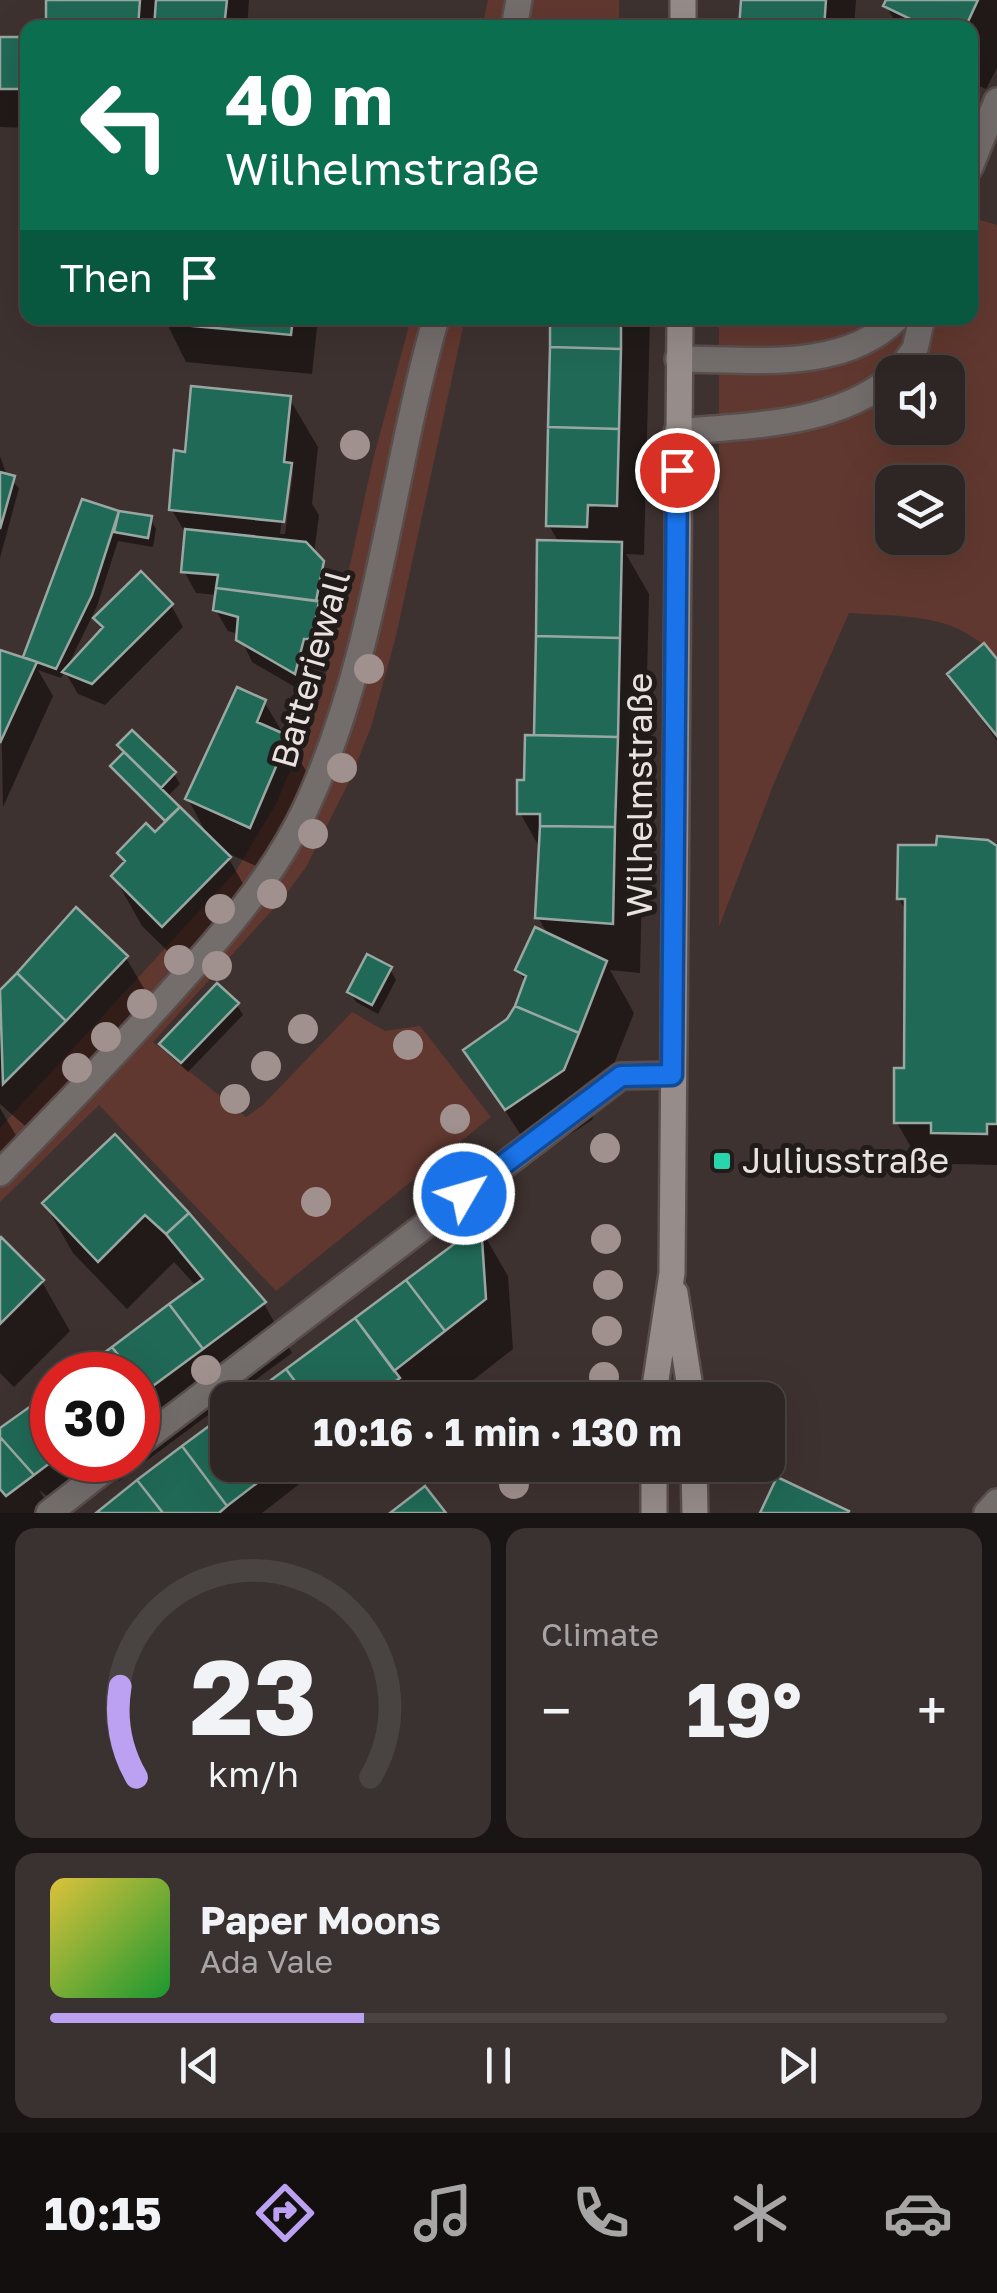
<!DOCTYPE html>
<meta charset="utf-8">
<style>
:root{--surface:#2e2624;--page:#3a3231;--text:#f1f3f6;--muted:#a7a5a6;--line:#494341;--accent:#bca0f2}
body{margin:0;font-family:"Golos Text",sans-serif;background:var(--page);color:var(--text);height:100vh;display:flex;flex-direction:column;font-size:38px;white-space:nowrap}
*{box-sizing:border-box;margin:0}
p{font-size:32px;color:var(--muted)}
.icon{flex:none;width:55px;height:55px;fill:none;stroke:currentColor;stroke-width:2;stroke-linecap:round;stroke-linejoin:round}
.map{position:relative;height:1513px;overflow:hidden}
.panel{display:flex;flex-direction:column;gap:15px;padding:15px;background:#191514;flex:1}
.panel>*{flex:none}
.hud{position:absolute;left:20px;top:20px;width:958px;height:305px;border-radius:20px;box-shadow:0 10px 40px #0002,0 0 0 2px var(--line);background:#0b6e4f;color:#fff;overflow:hidden}
.controls{position:absolute;left:875px;top:355px;display:grid;gap:20px}
.controls a{display:grid;place-items:center;width:90px;height:90px;border-radius:20px;background:var(--surface);box-shadow:0 10px 40px #0002,0 0 0 2px var(--line);font-size:50px}
.speed{position:absolute;left:30px;top:1352px;display:flex;gap:20px;font-size:50px;font-weight:700;text-align:center}
.speed>*{display:grid;place-content:center;width:130px;height:130px;border-radius:50%;background:var(--surface);box-shadow:0 10px 40px #0002,0 0 0 2px var(--line);line-height:1}
.speed .limit{border:15px solid #d22;background:#fff;color:#111}
.pin{position:absolute;display:grid;place-items:center;width:85px;height:85px;color:#fff;margin:-42px;border:5px solid #fff;border-radius:50%;box-shadow:0 2px 10px #0007}
.me{position:absolute;width:110px;margin:-55px;rotate:52deg;stroke-linejoin:round;filter:drop-shadow(0 0 8px #0008)}
.turn{display:flex;align-items:center;gap:35px;height:210px;padding:0 40px;font-size:45px}
.turn .icon{width:130px;height:130px;stroke-width:2.5}
.turn b{display:block;font-size:70px;line-height:85px}
.then{display:flex;align-items:center;height:95px;padding:0 40px;background:#0003;gap:20px;font-size:38px}
.big{font-size:75px;font-weight:700;line-height:1.1}
.panel .widget{flex:1;display:flex;flex-direction:column;justify-content:center;gap:15px;min-width:0;padding:0 35px;border-radius:20px;background:var(--page)}
.panel .dial{align-items:center;gap:0}
.dial svg{height:260px;overflow:visible;fill:none;stroke:var(--line);stroke-width:7;stroke-linecap:round;text-anchor:middle}
.dial text{fill:var(--text);stroke:none}
.song{display:flex;align-items:center;gap:30px}
.cover{width:120px;height:120px;border-radius:15px;background:linear-gradient(135deg,hsl(50 70% 55%),hsl(130 70% 35%))}
.played{height:10px;border-radius:5px;background:linear-gradient(90deg,var(--accent) 35%,var(--line) 35%)}
.keys{display:flex;justify-content:space-around;direction:ltr}
.heat{display:flex;justify-content:space-between;align-items:center;font-size:55px;direction:ltr}
.panel .tiles{flex:1;display:grid;gap:15px;grid-template-columns:1fr 1fr}
.widget:last-child{grid-column:span 2}
.trip{position:absolute;left:210px;top:1382px;width:575px;height:100px;border-radius:20px;background:var(--surface);box-shadow:0 10px 40px #0002,0 0 0 2px var(--line);font-weight:700;line-height:100px;text-align:center}
.tabs{display:flex;height:160px;justify-content:space-around;align-items:center;background:#120f0e;color:var(--muted)}
.tabs .icon{width:70px;height:70px}
.tabs .selected{color:var(--accent)}
.tabs b{font-size:45px;color:var(--text)}
.map>svg:first-child{display:block}
</style>
<div class="map">
<svg width="997" height="1513" viewBox="0 0 997 1513">
<rect width="100%" height="100%" fill="#3e3230"/>
<!-- green -->
<path fill="#61382f" fill-rule="evenodd" d="M488 0H619V27L482 28Z
M970 217 997 225V659C959 612 904 617 849 613L774 783 719 927V318H970ZM892 372H948V428H892ZM892 482H948V538H892Z
M411 318H465L396 636 371 727 350 780 306 867 284 897 153 1042 246 1117 263 1105 352 1012 385 1031 420 1026 491 1117 276 1291 99 1105 0 1202V1128L236 871 277 802 321 697 373 460Z"/>
<!-- shadow -->
<path fill="#0007" fill-rule="evenodd" d="M48 0H156L158 4V0H249L247 28H49Z
M743 0H856L854 28H741Z
M889 0H997V68L986 89 970 82V28H899L886 6Z
M28 39V128L0 127V40Z
M164 318H318L312 374 186 362Z
M553 318H650L644 555 626 554 649 594 640 973 610 970 634 1013 592 1120 535 1157 466 1050 509 1021 526 983 518 970 549 937 538 917 541 850 520 813 536 738 539 543H559L549 525Z
M289 398 318 447 312 504 319 515 314 554 335 585 323 661 316 660 307 694 252 662 239 634 228 631 215 609 218 595 196 593 184 571 187 536 172 510 188 454ZM290 460 293 473 285 534H280Z
M0 456 7 476 19 488 0 558Z
M83 502 150 518 156 529 153 547 118 541 97 606 66 670 104 631 96 618 171 605 183 627 105 705 78 694 65 672 61 678 38 670 53 696 3 807 0 654 28 662 25 657Z
M997 663V741L950 674Z
M264 702 316 787 278 876 225 852 257 908 192 975 142 926 114 876 126 864 120 853 155 835 166 824 113 767 125 755 120 746 174 774 180 784 167 797 210 840 188 799Z
M997 848V1165L952 1164 946 1154H915L897 1123 907 1071V913L899 899Z
M76 910 126 958 155 1007 32 1132 0 1104V991Z
M390 969 396 980 378 1014 356 1002 350 992Z
M237 1005 243 1015 188 1072 169 1055 163 1044Z
M0 1108 21 1144 0 1166Z
M115 1138 264 1304 292 1353 119 1481 103 1460H138V1375H78L197 1287 174 1262 127 1309 73 1253 45 1204Z
M480 1228 508 1276 513 1349 448 1400H250Z
M0 1241 42 1282 70 1331 14 1387 0 1373Z
M52 1394V1460H94L47 1496 39 1490 50 1508 43 1513H0V1431Z
M228 1465H324L262 1513H103Z
M351 1465H376L360 1477Z"/>
<!-- building -->
<path fill="#206956" stroke="#99a7a2" stroke-width="2.5" d="M46 0H140L138 28H46Z
M156 0H227L224 28H154Z
M741 0H826L824 28H739Z
M886 0H978L965 28H929L883 6Z
M0 37H28V89H0Z
M161 318H293L291 335 161 323Z
M550 318H621V349L550 347Z
M550 347 621 349 619 429 548 427Z
M191 386 291 396 284 462 292 463 284 522 169 510 174 450 185 452Z
M548 427 619 429 617 506 588 505 587 527 546 526Z
M0 472 15 476 0 529Z
M82 499 119 511 92 595 56 669 23 657Z
M119 511 152 516 148 538 114 532Z
M185 529 306 542 324 561 316 601 216 588 218 575 181 572Z
M537 540 622 542 620 638 536 636Z
M141 571 173 604 92 684 62 672 103 627 93 618Z
M216 588 319 601 312 639H304L295 674 236 640 238 617 213 610Z
M536 636 620 638 618 737 534 735Z
M984 643 997 659V736L947 674Z
M0 650 37 662 0 743Z
M237 687 266 700 257 722 289 736 250 828 185 799Z
M132 730 176 772 161 788 117 745Z
M525 735 618 737 615 827 540 826V814H517V780H524Z
M124 752 180 807 165 821 110 766Z
M180 807 231 857 162 927 111 876 125 861 117 853 146 823 155 832Z
M540 826 615 827 613 924 535 918Z
M937 836 988 840 997 846V1124H987V1134L931 1133V1123H894V1068H904L905 899H897L898 845H936Z
M76 907 128 956 66 1021 17 973Z
M535 927 607 961 579 1033 515 1006 526 976 515 970Z
M367 954 392 967 372 1005 347 992Z
M17 973 66 1021 3 1084 0 990Z
M217 983 239 1003 181 1063 159 1044Z
M515 1006 579 1033 564 1070 505 1110 463 1050 507 1019Z
M115 1134 189 1213 166 1234 145 1215 98 1262 42 1203Z
M189 1213 266 1302 203 1349 169 1304 203 1279 166 1234Z
M481 1224 486 1299 445 1331 406 1280Z
M1 1237 44 1280 0 1324V1238Z
M406 1280 445 1331 394 1371 355 1318Z
M169 1304 203 1349 146 1391 112 1347Z
M355 1318 400 1378 369 1400H309L286 1369Z
M112 1347 133 1375H74Z
M286 1369 309 1400H244Z
M52 1391 54 1460 34 1475 0 1437V1428Z
M228 1412V1465H270L274 1470 227 1506 182 1446Z
M0 1437 34 1475 6 1496 0 1489Z
M182 1446 227 1506 219 1513H163L137 1480Z
M777 1477 849 1511 848 1513H760Z
M137 1480 163 1513H96Z
M425 1486 446 1513H390Z"/>
<g fill="none" stroke-linecap="round" stroke-linejoin="round">
<!-- pedestrian casing -->
<g stroke="#5a4e4c" stroke-width="30">
<path id="pedestrian" d="M514 28 519 0
M0 1173C55 1117 109 1060 162 1002 216 942 271 882 306 808 377 655 390 479 436 318"/>
</g>
<!-- minor casing -->
<g stroke="#5a4e4c" stroke-width="30">
<path id="minor" d="M970 167 997 101
M678 359C749 359 843 373 897 318
M898 372 915 349 922 318
M677 432C751 425 832 426 892 378
M138 1444 621 1076 672 1075
M49 1513 117 1460
M987 1513 997 1502"/>
</g>
<!-- secondary casing -->
<g stroke="#5a4e4c" stroke-width="30">
<path id="secondary" d="M683 28V0
M675 1293 692 1400
M653 1400 672 1273 680 318
M654 1465V1513
M694 1465 695 1513"/>
</g>
<!-- pedestrian -->
<use href="#pedestrian" stroke="#736d6c" stroke-width="25"/>
<!-- minor -->
<use href="#minor" stroke="#736d6c" stroke-width="25"/>
<!-- secondary -->
<use href="#secondary" stroke="#968c8a" stroke-width="25"/>
</g>
<!-- trees -->
<g fill="#a1918e">
<circle cx="355" cy="445" r="15"/>
<circle cx="369" cy="669" r="15"/>
<circle cx="342" cy="768" r="15"/>
<circle cx="313" cy="834" r="15"/>
<circle cx="272" cy="894" r="15"/>
<circle cx="220" cy="909" r="15"/>
<circle cx="179" cy="960" r="15"/>
<circle cx="217" cy="966" r="15"/>
<circle cx="142" cy="1004" r="15"/>
<circle cx="303" cy="1029" r="15"/>
<circle cx="106" cy="1037" r="15"/>
<circle cx="408" cy="1045" r="15"/>
<circle cx="266" cy="1066" r="15"/>
<circle cx="77" cy="1068" r="15"/>
<circle cx="235" cy="1099" r="15"/>
<circle cx="455" cy="1119" r="15"/>
<circle cx="605" cy="1148" r="15"/>
<circle cx="316" cy="1202" r="15"/>
<circle cx="606" cy="1239" r="15"/>
<circle cx="608" cy="1285" r="15"/>
<circle cx="607" cy="1331" r="15"/>
<circle cx="206" cy="1370" r="15"/>
<circle cx="604" cy="1377" r="15"/>
<circle cx="514" cy="1484" r="15"/>
</g>
<g fill="none" stroke-linecap="round" stroke-linejoin="round">
<!-- route casing -->
<g stroke="#114b97" stroke-width="25">
<path id="route" d="M464 1194 621 1076 672 1075 677 470"/>
</g>
<!-- route -->
<use href="#route" stroke="#1a73e8" stroke-width="18"/>
</g>
<!-- markers -->
<rect fill="#28d5ad" stroke="#211c1a" stroke-width="4" x="712" y="1151" width="20" height="20" rx="5"/>
<g text-anchor="middle" stroke-width="10" stroke-linejoin="round" paint-order="stroke">
<!-- street labels -->
<g font-size="35" fill="#eae2e0" stroke="#211c1a">
<text transform="translate(311 669) rotate(-74)" y="12">Batteriewall</text>
<text transform="translate(640 795) rotate(-90)" y="12">Wilhelmstraße</text>
</g>
<!-- poi labels -->
<g font-size="35" fill="#eae2e0" stroke="#211c1a" text-anchor="start">
<text x="742" y="1173">Juliusstraße</text>
</g>
</g>
</svg>
<div class="controls">
<a><svg class="icon" aria-label="sound" viewBox="0 0 24 24"><path d="M4 9h4l5-4v14l-5-4H4zM17 9q2 3 0 6"/></svg></a>
<a><svg class="icon" aria-label="layers" viewBox="0 0 24 24"><path d="M12 4l9 5-9 5-9-5zM3 14l9 5 9-5"/></svg></a>
</div>
<div class="speed"><div class="limit">30</div></div>
<div class="pin" style="left:677px;top:470px;background:#d93025"><svg class="icon" aria-label="arrive" viewBox="0 0 24 24"><path d="M6 21V4h12l-3 4 3 4H6"/></svg></div>
<svg class="me" style="left:464px;top:1194px" viewBox="-20 -20 40 40"><circle r="17" fill="#1a73e8" stroke="#fff" stroke-width="3"/><path d="M0-11L8 9 0 5-8 9z" fill="#fff"/></svg>
<div class="trip">10:16 · 1 min · 130 m</div>
<div class="hud">
<div class="turn"><svg class="icon" aria-label="left" viewBox="0 0 24 24"><path d="M17 20v-9H6M10 6l-5 5 5 5"/></svg><div><b>40 m</b>Wilhelmstraße</div></div>
<div class="then">Then<svg class="icon" aria-label="arrive" viewBox="0 0 24 24"><path d="M6 21V4h12l-3 4 3 4H6"/></svg></div>
</div>
</div>
<section class="panel">
<div class="tiles">
<div class="widget dial"><svg viewBox="0 0 100 80">
<path d="M14 69A42 42 0 1 1 86 69"/>
<path d="M14 69A42 42 0 0 1 9 41" stroke="#bca0f2"/>
<text x="50" y="56" font-size="32" font-weight="700">23</text>
<text x="50" y="72" font-size="11">km/h</text>
</svg></div>
<div class="widget"><p>Climate</p>
<div class="heat"><a>−</a><b class="big">19°</b><a>+</a></div>
</div>
<div class="widget">
<div class="song"><i class="cover"></i><div><b>Paper Moons</b><p>Ada Vale</p></div></div>
<div class="played"></div>
<div class="keys"><svg class="icon" aria-label="previous" viewBox="0 0 24 24"><path d="M18 5L8 12l10 7zM5 5v14"/></svg><svg class="icon" aria-label="pause" viewBox="0 0 24 24"><path d="M8 5v14M16 5v14"/></svg><svg class="icon" aria-label="next" viewBox="0 0 24 24"><path d="M6 5l10 7-10 7zM19 5v14"/></svg></div>
</div>
</div>
</section>
<nav class="tabs">
<b>10:15</b>
<svg class="icon selected" aria-label="directions" viewBox="0 0 24 24"><path d="M12 3l9 9-9 9-9-9zM9 14v-3h6M13 9l2 2-2 2"/></svg>
<svg class="icon" aria-label="music" viewBox="0 0 24 24"><path d="M9 18V5l10-2v13"/><circle cx="6" cy="18" r="3"/><circle cx="16" cy="16" r="3"/></svg>
<svg class="icon" aria-label="phone" viewBox="0 0 24 24"><path d="M5 4h4l2 5-3 2q2 4 5 5l2-3 5 2v4C11 20 4 13 5 4z"/></svg>
<svg class="icon" aria-label="climate" viewBox="0 0 24 24"><path d="M12 3v18M4 7l16 10M4 17L20 7"/></svg>
<svg class="icon" aria-label="car" viewBox="0 0 24 24"><path d="M5 17H2v-5l4-1 3-4h7l3 4 3 1v5h-3M9 17h6M6 11h13"/><circle cx="7" cy="17" r="2"/><circle cx="17" cy="17" r="2"/></svg>
</nav>
